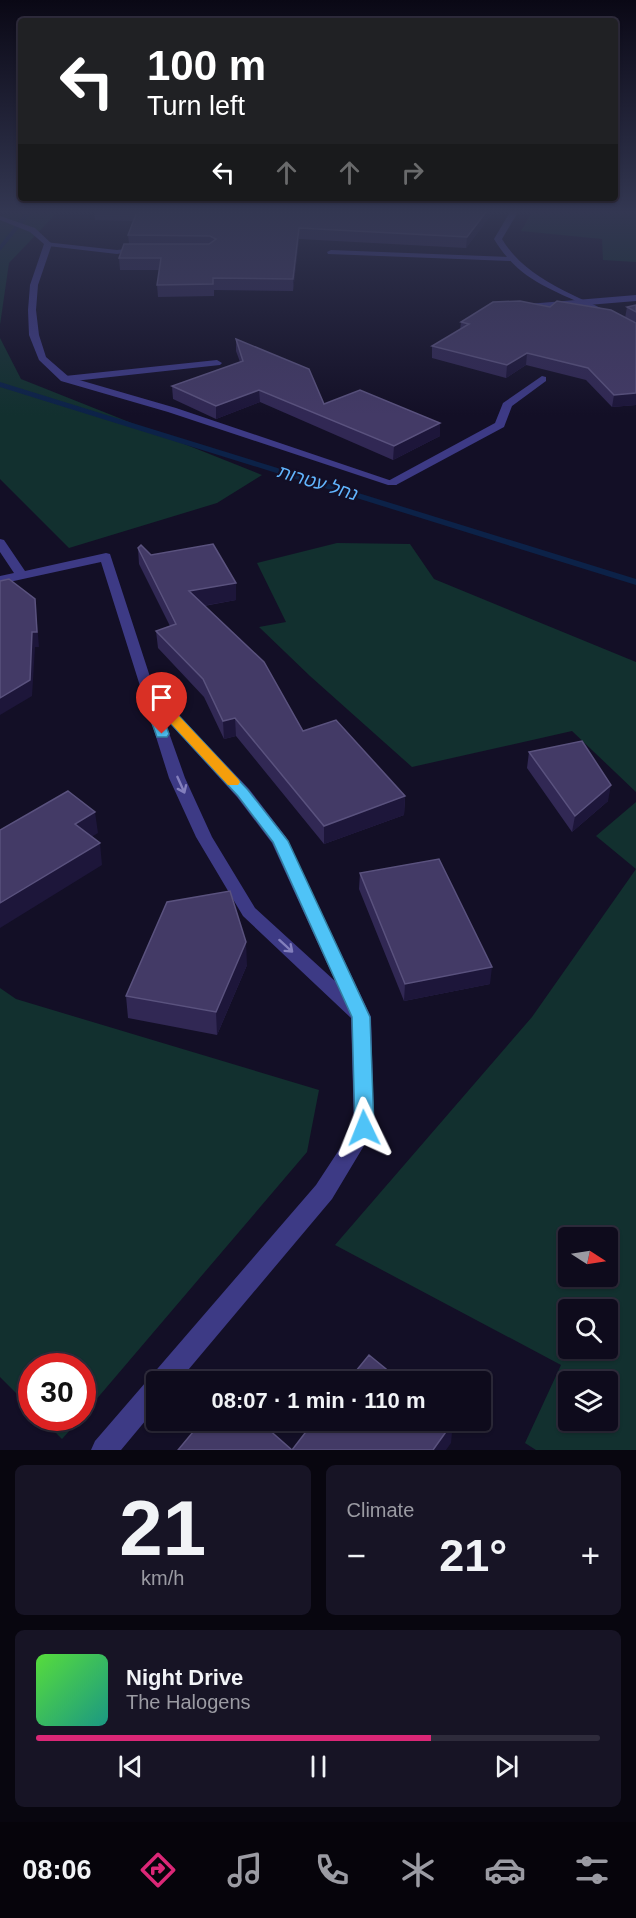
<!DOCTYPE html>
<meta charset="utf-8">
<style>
:root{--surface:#0e0b1c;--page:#171425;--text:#f1f3f6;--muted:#9b9ba3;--line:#2e2b3b;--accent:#db2777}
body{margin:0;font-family:Helvetica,Heebo,sans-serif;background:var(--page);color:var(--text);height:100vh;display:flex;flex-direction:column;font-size:22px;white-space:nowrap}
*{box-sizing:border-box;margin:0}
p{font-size:20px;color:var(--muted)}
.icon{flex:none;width:33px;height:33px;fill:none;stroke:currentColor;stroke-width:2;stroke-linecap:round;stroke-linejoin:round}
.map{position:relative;height:1450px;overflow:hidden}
.sheet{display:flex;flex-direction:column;gap:15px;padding:15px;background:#08060f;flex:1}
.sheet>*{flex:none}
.top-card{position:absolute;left:18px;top:18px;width:600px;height:183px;border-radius:6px;box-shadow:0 2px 4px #0004,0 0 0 2px var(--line);background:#202124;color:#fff;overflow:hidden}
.needle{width:39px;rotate:102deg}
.controls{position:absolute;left:558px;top:1227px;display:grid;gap:12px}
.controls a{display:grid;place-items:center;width:60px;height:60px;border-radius:6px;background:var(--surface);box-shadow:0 2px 4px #0004,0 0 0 2px var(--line);font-size:30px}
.speed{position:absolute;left:18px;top:1353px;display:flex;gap:12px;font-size:30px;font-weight:700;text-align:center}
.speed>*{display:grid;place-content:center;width:78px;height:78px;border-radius:50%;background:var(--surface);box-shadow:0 2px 4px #0004,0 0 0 2px var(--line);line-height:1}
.speed .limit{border:9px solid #d22;background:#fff;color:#111}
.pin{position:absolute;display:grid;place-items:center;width:51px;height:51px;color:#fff;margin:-62px -26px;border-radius:50% 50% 50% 0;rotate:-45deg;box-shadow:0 0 6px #0007}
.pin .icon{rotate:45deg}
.me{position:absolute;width:66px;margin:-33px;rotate:358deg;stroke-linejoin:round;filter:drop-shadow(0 0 4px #0008)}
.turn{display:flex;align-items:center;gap:21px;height:126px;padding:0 30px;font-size:27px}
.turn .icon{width:78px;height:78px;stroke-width:2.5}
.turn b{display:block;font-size:42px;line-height:51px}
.lanes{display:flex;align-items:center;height:57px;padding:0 30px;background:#0003;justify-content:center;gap:30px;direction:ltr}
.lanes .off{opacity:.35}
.big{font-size:45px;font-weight:800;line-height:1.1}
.sheet .card{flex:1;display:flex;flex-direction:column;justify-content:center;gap:9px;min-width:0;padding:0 21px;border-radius:9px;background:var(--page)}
.sheet .dial{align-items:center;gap:0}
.dial b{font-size:78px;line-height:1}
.song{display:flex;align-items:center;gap:18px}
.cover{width:72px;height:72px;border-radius:9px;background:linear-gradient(135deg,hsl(110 70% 55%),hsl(170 70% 35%))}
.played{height:6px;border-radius:3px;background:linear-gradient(90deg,var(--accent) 70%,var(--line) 70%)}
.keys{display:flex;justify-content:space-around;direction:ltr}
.heat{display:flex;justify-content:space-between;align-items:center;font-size:33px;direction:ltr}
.sheet .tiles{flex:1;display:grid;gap:15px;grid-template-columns:1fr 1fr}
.card:last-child{grid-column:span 2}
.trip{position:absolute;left:146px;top:1371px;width:345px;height:60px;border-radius:6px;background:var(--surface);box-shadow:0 2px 4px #0004,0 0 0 2px var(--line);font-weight:800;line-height:60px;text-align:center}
.menu{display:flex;height:96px;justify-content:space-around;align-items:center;background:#06040b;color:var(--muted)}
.menu .icon{width:42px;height:42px}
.menu .selected{color:var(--accent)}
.menu b{font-size:27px;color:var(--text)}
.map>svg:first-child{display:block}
</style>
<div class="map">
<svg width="636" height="1450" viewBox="0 0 636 1450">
<rect width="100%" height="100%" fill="#130f26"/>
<!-- green -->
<path fill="#12302f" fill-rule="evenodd" d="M19 212H55L53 217 9 263 0 325V216Z
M532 212H636V262L603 260 602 239 521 231Z
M0 338 21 379 262 475 217 503 69 548 0 479Z
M337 543 410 544 434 579 636 662V792L572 731 412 767 310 676 259 627 286 622 257 563Z
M636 802V1450H536L525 1443 561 1365 335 1245 532 1017 636 869 596 836ZM568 1238H608V1276H568ZM568 1310H608V1348H568ZM568 1382H608V1420H568Z
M0 988 16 999 319 1090 307 1152 83 1415 82 1366H32L31 1408 0 1377Z
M41 1418H81L62 1439Z"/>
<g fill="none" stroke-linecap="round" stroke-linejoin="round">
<!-- stream -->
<path fill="#0c2248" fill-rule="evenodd" d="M26 212H32L0 251V245Z
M0 382 636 579V585L0 387Z"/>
<!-- lane -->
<path fill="#3d3a85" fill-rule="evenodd" d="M45 242 117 250 141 247 145 249 117 254 48 246 44 244Z
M331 250 510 257 514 259 510 261 328 254 327 252Z
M636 295V301L528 310 524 307 528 304Z
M217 360 222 363 220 365 65 382 60 379 65 376Z
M542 376 546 377V381L512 406 504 427 396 485H388V481L495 423 503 403Z"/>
<!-- street -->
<path fill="#3d3a85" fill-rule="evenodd" d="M510 212H518L502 239C531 287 591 298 636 327V334C622 329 609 317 595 310 553 289 520 282 494 239Z
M0 216 35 228 52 244 38 285 36 310 39 335 46 357 69 377 176 408 398 483 396 485H388L168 412 61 381 39 360 29 335 28 310 30 285 44 244 30 232 0 220Z
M0 539 4 540 25 571 106 553 110 554 154 689 249 789 286 837 371 1017 374 1128 371 1134 332 1199 178 1382H156V1408L121 1450H91L95 1441 316 1185 354 1127 351 1018 243 916 196 837 169 778 101 562 0 584V576L14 573 0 552ZM163 716 237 797 272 843 335 981 255 908 212 837 185 778Z"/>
</g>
<!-- wall -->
<path fill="#312854" d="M94 212H493L466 248 299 239 293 291 214 290V296L158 297 157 285 159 270H120L119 258 129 244 128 235 133 221 95 220Z
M636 305V405L612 407 586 380 526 365 506 378 432 358V346L460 330 461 322 550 307 625 318 627 307Z
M236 339 324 404 440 423V436L393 460 260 402 216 419 173 399 172 386 240 362 236 351Z
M138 548 151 555 236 583V600L204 606 303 731 405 796 404 815 324 844 236 736 224 739 204 697 158 648 156 631 170 626 139 564Z
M529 752 608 801 572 832 527 768Z
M360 873 490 984 404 1001 359 889Z
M247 965 217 1035 128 1018 126 996Z"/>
<!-- shaded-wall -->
<path fill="#1d163a" d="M486 212H493L466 248 467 237Z
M299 228V239L293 291V279Z
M527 353 526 365 506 378 507 365Z
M259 390 260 402 216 419V406Z
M636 393V405L612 407 614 395Z
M440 423V436L393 460 394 446Z
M236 583V600L190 608 189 591Z
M35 599 39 647H35L32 696 0 715V698Z
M235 718 236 736 224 739 223 721Z
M611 785 608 801 572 832 575 816Z
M405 796 404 815 324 844V826Z
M95 812 98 833 78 845 75 824Z
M100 843 102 865 0 928V903Z
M246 942 247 965 217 1035 216 1012Z
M492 967 490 984 404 1001 405 984Z
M453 1422 451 1443 446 1450H433Z"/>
<!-- building -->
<path fill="#433a66" stroke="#5a527e" stroke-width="1.5" d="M137 212H486L467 237 299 228 293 279 213 278V284L157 285 161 258H119L124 244H209L216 239 210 236 128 235Z
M520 301 550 307 557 301 611 310 636 323V393L614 395 588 368 527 353 507 365 432 346 469 324 461 322 493 302Z
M636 305V312L627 307Z
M236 339 309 369 324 404 360 390 440 423 394 446 259 390 216 406 172 386 243 361Z
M213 544 236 583 189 591 264 662 303 731 336 720 405 796 324 826 235 718 223 721 203 679 156 631 176 624 138 548 141 545 151 555Z
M9 579 35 599 37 632H32L30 680 0 698V581Z
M582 741 611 785 575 816 529 752Z
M68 791 95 812 75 824 100 843 0 903V830Z
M439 859 492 967 405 984 360 873Z
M230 891 246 942 216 1012 126 996 167 902Z
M369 1355 402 1382H347Z
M203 1420H258L292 1450 315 1420H451L453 1422 433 1450H178Z"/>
<!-- one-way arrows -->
<defs><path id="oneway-shaft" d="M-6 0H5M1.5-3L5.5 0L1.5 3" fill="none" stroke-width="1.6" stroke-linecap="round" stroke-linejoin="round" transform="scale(1.5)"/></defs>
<g stroke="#837fbc">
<use href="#oneway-shaft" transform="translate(181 785) rotate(66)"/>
<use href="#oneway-shaft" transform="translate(286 946) rotate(42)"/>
</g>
<!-- sky -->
<linearGradient id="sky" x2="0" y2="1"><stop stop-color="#0a0815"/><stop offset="0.51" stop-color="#333752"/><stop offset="1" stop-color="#333752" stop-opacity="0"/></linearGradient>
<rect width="636" height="415" fill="url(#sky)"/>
<!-- route -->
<path fill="#4fc3f7" stroke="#337fa1" stroke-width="1.5" d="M147 686 152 687 248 790 288 841 370 1017 374 1128 371 1133 364 1136 358 1133 355 1128 352 1017 273 842 238 796 162 714 169 734 167 737H157L140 690Z"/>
<!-- slow -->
<path fill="#f59e0b" d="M157 697 162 698 238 779 240 782 238 785H228L153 704 151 701 153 698Z"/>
<g text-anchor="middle" stroke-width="4.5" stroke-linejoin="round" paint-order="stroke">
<!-- far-water labels -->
<g font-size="18" font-style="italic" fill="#62b6ff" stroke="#130f26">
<text transform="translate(318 483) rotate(17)" y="6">נחל עטרות</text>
</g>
</g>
</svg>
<div class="controls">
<a><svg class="needle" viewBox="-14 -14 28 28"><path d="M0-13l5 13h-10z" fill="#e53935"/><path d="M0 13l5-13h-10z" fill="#9b9ba3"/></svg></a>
<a><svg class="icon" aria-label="search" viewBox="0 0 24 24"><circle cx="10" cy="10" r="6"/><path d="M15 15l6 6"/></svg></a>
<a><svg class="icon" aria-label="layers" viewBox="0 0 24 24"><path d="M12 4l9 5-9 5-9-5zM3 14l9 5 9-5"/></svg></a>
</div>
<div class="speed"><div class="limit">30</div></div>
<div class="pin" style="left:162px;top:734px;background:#d93025"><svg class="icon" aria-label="arrive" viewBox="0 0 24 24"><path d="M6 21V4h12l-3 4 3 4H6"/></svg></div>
<svg class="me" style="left:364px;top:1128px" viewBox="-20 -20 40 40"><path d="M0-17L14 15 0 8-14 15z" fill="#4fc3f7" stroke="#fff" stroke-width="4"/></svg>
<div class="trip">08:07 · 1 min · 110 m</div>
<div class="top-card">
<div class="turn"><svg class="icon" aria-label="left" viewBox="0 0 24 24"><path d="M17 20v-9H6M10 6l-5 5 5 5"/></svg><div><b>100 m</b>Turn left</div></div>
<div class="lanes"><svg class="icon" aria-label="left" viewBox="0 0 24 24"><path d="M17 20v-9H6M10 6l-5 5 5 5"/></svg><svg class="icon off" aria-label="ahead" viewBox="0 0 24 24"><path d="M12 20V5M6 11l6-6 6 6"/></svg><svg class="icon off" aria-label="ahead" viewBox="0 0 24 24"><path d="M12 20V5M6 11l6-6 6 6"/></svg><svg class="icon off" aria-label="right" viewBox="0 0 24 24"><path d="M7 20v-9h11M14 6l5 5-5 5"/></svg></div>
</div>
</div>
<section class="sheet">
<div class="tiles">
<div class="card dial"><b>21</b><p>km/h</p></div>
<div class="card"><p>Climate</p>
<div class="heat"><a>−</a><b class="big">21°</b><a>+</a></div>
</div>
<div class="card">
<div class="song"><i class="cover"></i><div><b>Night Drive</b><p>The Halogens</p></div></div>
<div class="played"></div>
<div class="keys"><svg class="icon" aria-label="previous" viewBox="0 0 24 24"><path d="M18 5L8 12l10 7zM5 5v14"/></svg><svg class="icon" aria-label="pause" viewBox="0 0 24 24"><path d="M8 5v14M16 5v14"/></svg><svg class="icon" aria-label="next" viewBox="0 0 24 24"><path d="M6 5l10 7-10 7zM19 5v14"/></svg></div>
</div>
</div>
</section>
<nav class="menu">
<b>08:06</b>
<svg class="icon selected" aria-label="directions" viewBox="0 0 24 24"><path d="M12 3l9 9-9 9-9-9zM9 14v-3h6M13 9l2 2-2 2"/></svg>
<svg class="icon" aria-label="music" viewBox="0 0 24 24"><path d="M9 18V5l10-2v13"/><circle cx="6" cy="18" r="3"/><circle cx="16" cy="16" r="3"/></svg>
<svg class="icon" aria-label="phone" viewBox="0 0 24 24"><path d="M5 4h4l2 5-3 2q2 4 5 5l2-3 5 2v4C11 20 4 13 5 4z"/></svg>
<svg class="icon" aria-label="climate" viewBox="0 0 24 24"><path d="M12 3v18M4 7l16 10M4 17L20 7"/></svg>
<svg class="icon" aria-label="car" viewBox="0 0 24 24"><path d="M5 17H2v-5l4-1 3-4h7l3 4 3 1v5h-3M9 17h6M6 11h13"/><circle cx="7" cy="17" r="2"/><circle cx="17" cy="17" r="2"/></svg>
<svg class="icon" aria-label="filters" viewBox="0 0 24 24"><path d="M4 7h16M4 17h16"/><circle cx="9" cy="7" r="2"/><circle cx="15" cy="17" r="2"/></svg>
</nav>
